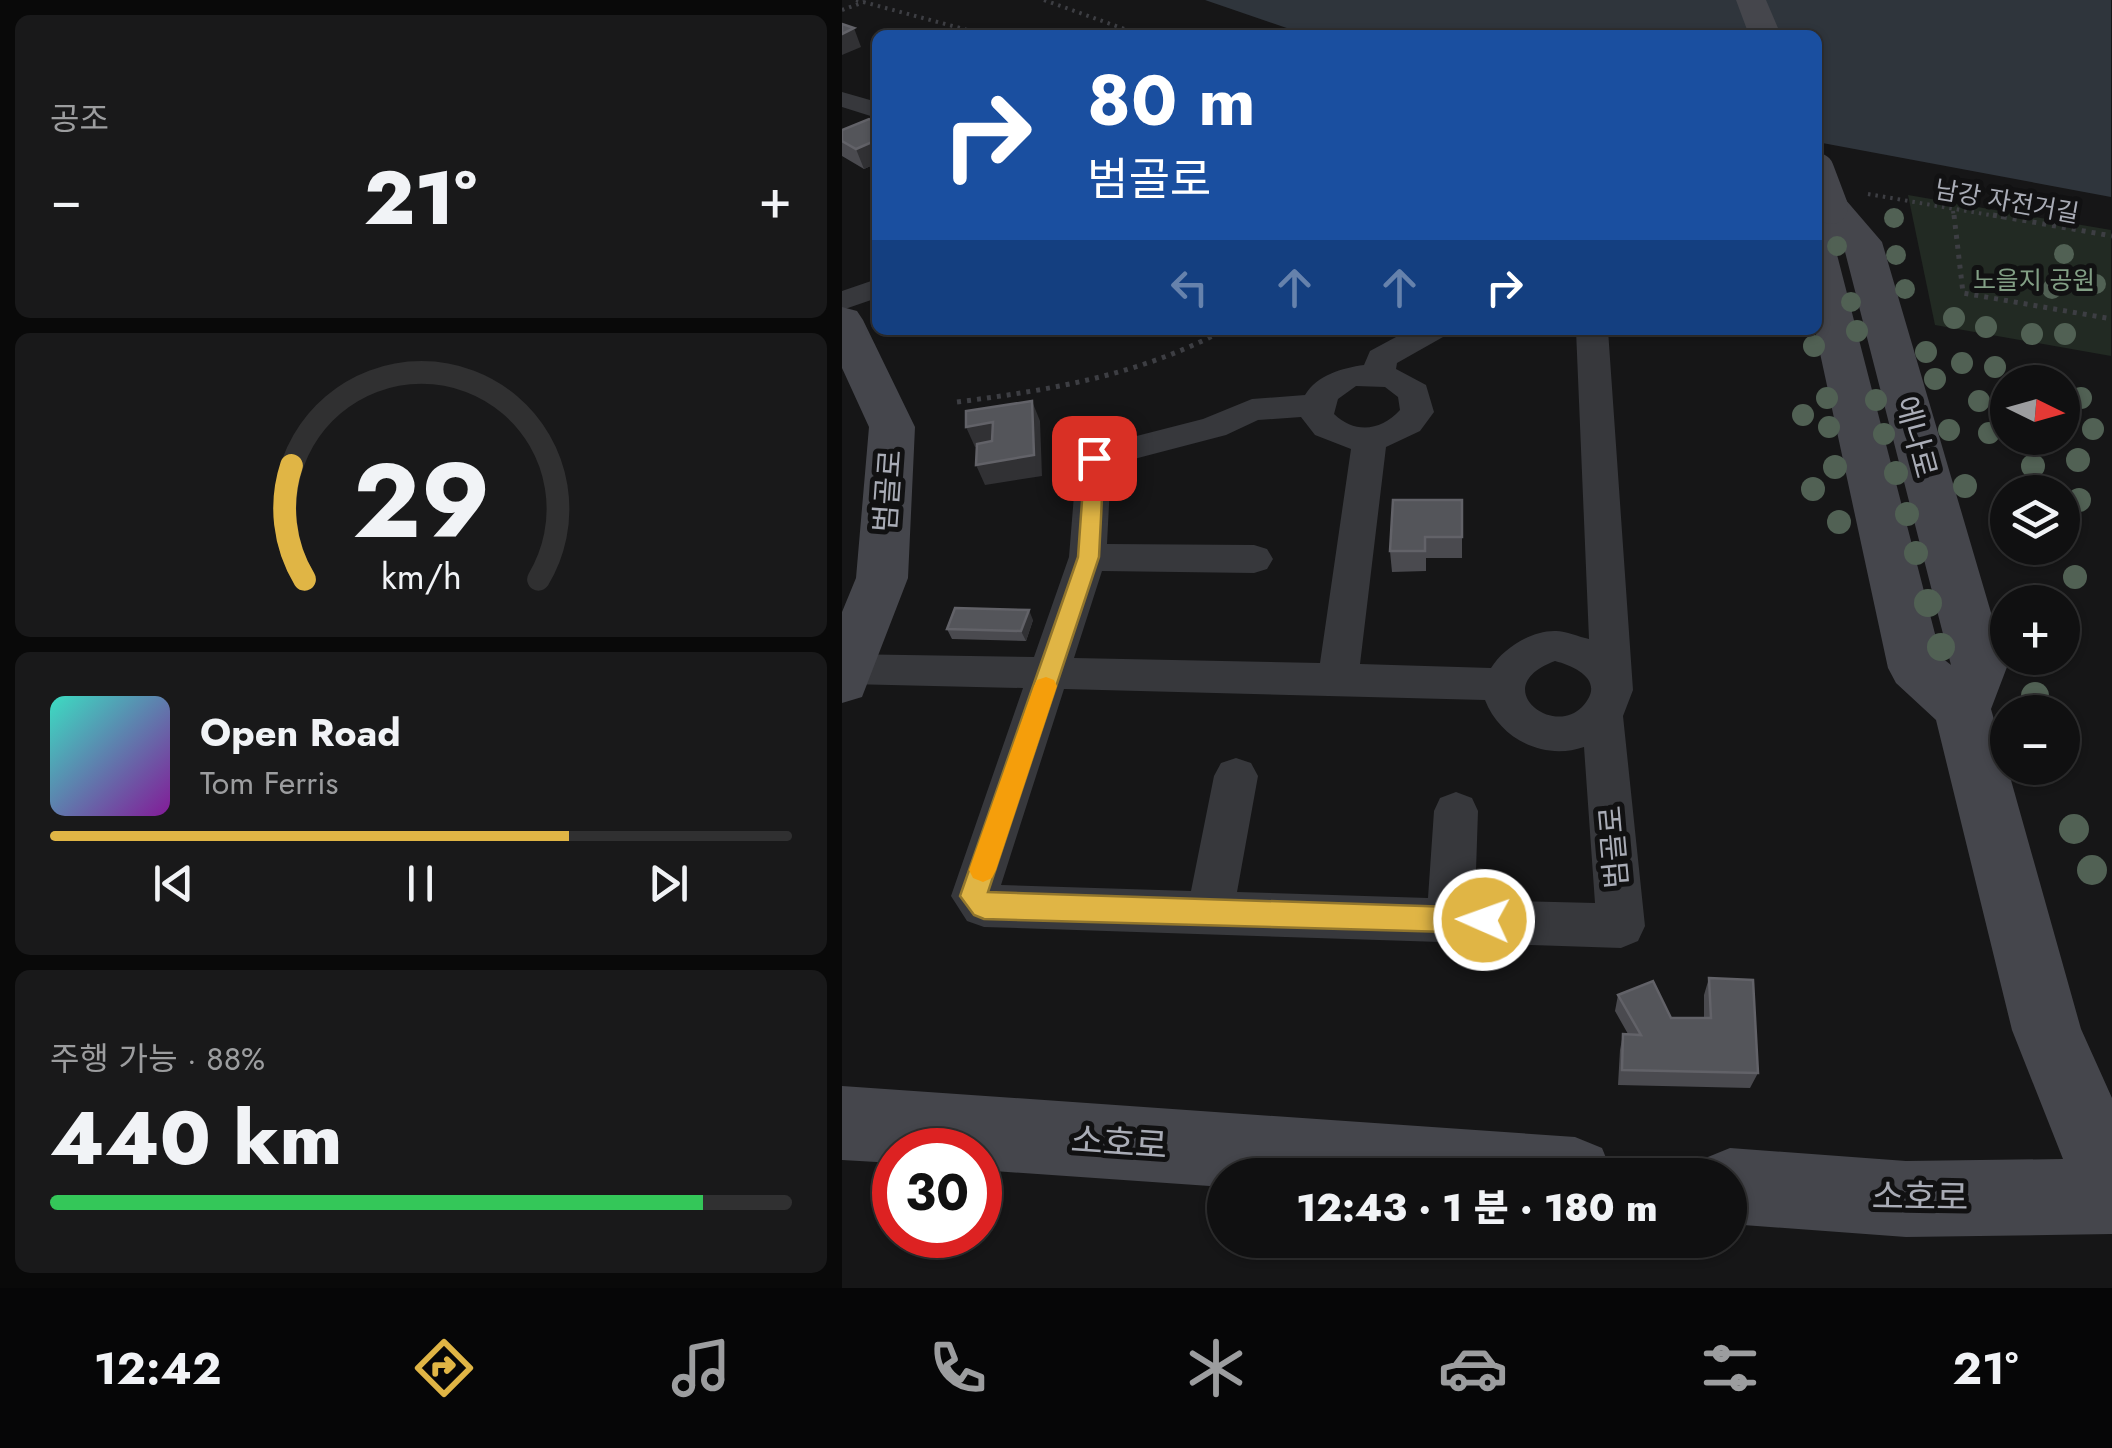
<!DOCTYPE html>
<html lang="ko">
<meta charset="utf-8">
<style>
:root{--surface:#101011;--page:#19191a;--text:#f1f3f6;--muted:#9c9d9f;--line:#303031;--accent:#e0b545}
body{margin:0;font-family:Jost,"Noto Sans KR",sans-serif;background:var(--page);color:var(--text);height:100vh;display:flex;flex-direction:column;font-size:38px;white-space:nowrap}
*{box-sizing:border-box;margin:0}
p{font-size:32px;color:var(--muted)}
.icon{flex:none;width:55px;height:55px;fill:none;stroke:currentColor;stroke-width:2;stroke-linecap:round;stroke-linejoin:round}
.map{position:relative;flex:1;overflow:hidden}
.side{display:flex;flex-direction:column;gap:15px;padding:15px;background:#090909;width:842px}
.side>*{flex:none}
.hud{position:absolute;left:30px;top:30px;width:950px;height:305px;border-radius:15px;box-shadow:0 2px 8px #0004,0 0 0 2px var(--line);background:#1a4fa0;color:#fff;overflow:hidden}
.needle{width:65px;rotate:95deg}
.controls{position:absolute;left:1148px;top:365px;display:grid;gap:20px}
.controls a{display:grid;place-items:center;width:90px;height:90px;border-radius:50%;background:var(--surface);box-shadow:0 2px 8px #0004,0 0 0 2px var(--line);font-size:50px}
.speed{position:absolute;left:30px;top:1128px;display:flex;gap:20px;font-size:50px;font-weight:700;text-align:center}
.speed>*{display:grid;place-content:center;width:130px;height:130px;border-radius:50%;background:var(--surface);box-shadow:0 2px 8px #0004,0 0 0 2px var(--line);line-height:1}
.speed .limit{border:15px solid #d22;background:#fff;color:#111}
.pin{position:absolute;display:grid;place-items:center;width:85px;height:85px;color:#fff;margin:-42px;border-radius:20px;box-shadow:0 5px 15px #0006}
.me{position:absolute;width:110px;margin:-55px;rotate:272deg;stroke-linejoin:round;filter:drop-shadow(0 0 8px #0008)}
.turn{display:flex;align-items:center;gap:35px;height:210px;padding:0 50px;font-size:45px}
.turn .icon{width:130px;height:130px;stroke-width:2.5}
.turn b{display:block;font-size:70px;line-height:85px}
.lanes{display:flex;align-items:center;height:95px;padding:0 50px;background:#0003;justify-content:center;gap:50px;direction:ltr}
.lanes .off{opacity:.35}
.big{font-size:75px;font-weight:800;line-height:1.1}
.side .tile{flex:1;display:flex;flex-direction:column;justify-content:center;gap:15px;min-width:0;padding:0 35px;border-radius:15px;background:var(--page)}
.side .dial{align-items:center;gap:0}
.dial svg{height:260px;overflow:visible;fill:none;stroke:var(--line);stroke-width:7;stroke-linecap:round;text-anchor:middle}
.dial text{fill:var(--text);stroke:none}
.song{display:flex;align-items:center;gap:30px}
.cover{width:120px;height:120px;border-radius:15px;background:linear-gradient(135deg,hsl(170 70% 55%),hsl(290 70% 35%))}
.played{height:10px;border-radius:5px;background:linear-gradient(90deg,var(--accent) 70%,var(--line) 70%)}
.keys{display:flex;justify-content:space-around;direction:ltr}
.heat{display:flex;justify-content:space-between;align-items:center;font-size:55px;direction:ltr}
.charge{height:15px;border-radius:8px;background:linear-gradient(90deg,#34c759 88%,var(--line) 0)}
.trip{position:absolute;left:365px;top:1158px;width:540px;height:100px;border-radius:50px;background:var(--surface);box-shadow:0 2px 8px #0004,0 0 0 2px var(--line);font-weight:800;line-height:100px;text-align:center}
.tab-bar{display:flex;height:160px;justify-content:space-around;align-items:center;background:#060607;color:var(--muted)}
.tab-bar .icon{width:70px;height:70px}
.tab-bar .on{color:var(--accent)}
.tab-bar b{font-size:45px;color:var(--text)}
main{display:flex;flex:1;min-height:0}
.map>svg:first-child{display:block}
</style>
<main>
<section class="side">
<div class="tile"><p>공조</p>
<div class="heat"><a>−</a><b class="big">21°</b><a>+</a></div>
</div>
<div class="tile dial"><svg viewBox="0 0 100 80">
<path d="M14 69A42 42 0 1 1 86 69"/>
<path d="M14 69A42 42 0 0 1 10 34" stroke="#e0b545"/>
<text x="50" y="56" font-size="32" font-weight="700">29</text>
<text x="50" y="72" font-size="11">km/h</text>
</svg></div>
<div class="tile">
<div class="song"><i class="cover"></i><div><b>Open Road</b><p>Tom Ferris</p></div></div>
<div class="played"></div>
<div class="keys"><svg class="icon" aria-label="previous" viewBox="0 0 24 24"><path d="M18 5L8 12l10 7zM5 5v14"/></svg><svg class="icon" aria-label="pause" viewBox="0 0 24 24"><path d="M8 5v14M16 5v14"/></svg><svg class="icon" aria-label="next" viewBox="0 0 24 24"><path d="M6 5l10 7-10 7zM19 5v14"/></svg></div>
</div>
<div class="tile"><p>주행 가능 · 88%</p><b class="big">440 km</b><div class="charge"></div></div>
</section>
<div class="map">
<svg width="1270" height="1288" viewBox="0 0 1270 1288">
<rect width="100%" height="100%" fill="#161617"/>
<!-- green -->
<path fill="#222a23" d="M1066 195 1269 230V356L1093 325Z"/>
<!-- water -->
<path fill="#2f353c" d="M363 0H1269V197L975 142V35H465Z"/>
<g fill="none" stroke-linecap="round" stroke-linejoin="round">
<!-- path-far1 -->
<path stroke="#3d3e43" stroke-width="4" stroke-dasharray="2.5 5" stroke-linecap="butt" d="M14 0 144 35
M202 0 299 35
M0 10 22 2
M1026 194 1165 218
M1111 211 1112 218"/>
<!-- path -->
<path stroke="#3d3e43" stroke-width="5" stroke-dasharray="4 6" stroke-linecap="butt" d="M1112 215 1121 293 1270 319
M1151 215 1270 236
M115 402C209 390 298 375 382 330"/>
<!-- street -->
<path fill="#37383c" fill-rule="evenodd" d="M0 92 35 102V118L0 107Z
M35 279V298L0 310V291Z
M567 330H606L601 337 555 363 554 369 584 385 592 412 578 431 544 447 518 664 649 668C661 648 690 630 714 631 724 631 737 637 747 639L734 330H766L791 690 781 716 803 926 796 941 779 948 142 927 125 921 109 896 181 688 6 684 0 682V654L192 657 227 557 235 458 240 450 361 419 410 399 463 395C475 375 500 368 522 365L528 351ZM514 386 543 387 556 397 558 410C539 431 513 434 492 414L496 399ZM459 417 473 435 509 449 478 663 232 658 260 571 412 573 425 569 431 559 425 549 412 545 265 544 269 465 384 435 416 420ZM713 661C736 667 764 682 740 707 710 738 645 686 713 661ZM222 689 643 700C658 739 702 761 742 747L753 903 633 900 636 811 630 798 614 792 598 798 592 811 586 898 395 892 416 776 409 763 394 758 379 763 372 776 349 891 159 885Z"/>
<!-- secondary -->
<path fill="#45464c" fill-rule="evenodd" d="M894 0H924L939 35H907Z
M989 195 1003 199 1040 242 1165 667 1149 709 1239 1029 1270 1098V1234L1064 1237 888 1224V1175H855L861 1159 888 1148 1064 1161 1221 1159 1170 1030 1094 720 1054 683 1046 668 973 330 975 200ZM995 238 1001 244 1109 665 1099 657 992 243Z
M0 307 15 311 21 320 73 427 66 578 20 697 0 703V612L14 578 27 427 0 368Z
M0 1086 733 1137 760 1148 771 1175H382V1187L138 1170V1150H52V1163L0 1160Z"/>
<!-- secondary-bridge -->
<path stroke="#45464c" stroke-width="34" d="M975 170 989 207"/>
</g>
<!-- trees -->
<g fill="#516154">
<circle cx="1052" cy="218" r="10"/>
<circle cx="995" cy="246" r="10"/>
<circle cx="1222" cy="254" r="10"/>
<circle cx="1054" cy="255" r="10"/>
<circle cx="1254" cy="284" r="10"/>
<circle cx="1063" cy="289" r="10"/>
<circle cx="1210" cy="289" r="10"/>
<circle cx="1009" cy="302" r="10"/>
<circle cx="1112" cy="318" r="11"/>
<circle cx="1144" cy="327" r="11"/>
<circle cx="1015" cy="331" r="11"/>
<circle cx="1190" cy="334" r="11"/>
<circle cx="1223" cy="334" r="11"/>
<circle cx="972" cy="346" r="11"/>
<circle cx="1084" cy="352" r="11"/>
<circle cx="1120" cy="363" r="11"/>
<circle cx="1153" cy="367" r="11"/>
<circle cx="1093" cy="379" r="11"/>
<circle cx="985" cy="398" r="11"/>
<circle cx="1239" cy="398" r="11"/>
<circle cx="1034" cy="400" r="11"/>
<circle cx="1137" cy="401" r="11"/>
<circle cx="961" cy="415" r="11"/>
<circle cx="987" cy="427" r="11"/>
<circle cx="1251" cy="429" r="11"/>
<circle cx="1107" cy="430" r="11"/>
<circle cx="1147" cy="433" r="11"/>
<circle cx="1042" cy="434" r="11"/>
<circle cx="1236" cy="460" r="12"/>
<circle cx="1191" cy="466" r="12"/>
<circle cx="993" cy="467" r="12"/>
<circle cx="1054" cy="473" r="12"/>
<circle cx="1123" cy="486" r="12"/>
<circle cx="971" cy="489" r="12"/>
<circle cx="1237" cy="500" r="12"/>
<circle cx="1065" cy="514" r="12"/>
<circle cx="997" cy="522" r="12"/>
<circle cx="1074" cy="553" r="12"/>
<circle cx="1233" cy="577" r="12"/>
<circle cx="1086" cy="603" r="14"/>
<circle cx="1099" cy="647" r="14"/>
<circle cx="1193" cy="696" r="14"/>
<circle cx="1232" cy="829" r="15"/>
<circle cx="1250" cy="870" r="15"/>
</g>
<!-- wall -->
<path fill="#4a4a4f" d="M35 123V163L22 169 0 156V130Z
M620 500V558H584V571L550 572 548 551Z
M191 620 184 641 110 639 105 629Z
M867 978 916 1073 908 1088 776 1085 778 1050 781 1034H786L773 1011 776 995 829 1018H862V995Z"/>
<!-- shaded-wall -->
<path fill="#313134" d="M12 28 19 47 0 55V34Z
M35 140V163L22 169 14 149Z
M190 401 198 421 200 476 143 485 134 465Z
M151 422 159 443 133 447 124 427Z
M187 610 191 620 184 641 179 631Z"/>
<!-- building -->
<path fill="#54555a" stroke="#626268" stroke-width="2.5" d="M0 24 12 28 0 34Z
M27 119 35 123V140L14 149 0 141V130Z
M190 401 192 455 134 465 135 444 150 441 151 422 124 427V411Z
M551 500H620V537H583V551H548Z
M113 608 187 610 179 631 105 629Z
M867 978 911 980 916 1073 780 1070 781 1034 799 1035 776 995 811 981 829 1018H869Z"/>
<!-- route -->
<path fill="#e0b545" stroke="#92762d" stroke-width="2.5" d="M252 452 262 458 257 557 146 892 642 908 652 912 656 920 652 929 642 933 142 919 132 915 118 896 236 557 243 458Z"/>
<!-- slow -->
<path fill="#f59e0b" d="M204 677 212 680 215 686 154 870 150 878 141 882 131 878 127 870 192 686 195 680Z"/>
<g text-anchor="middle" stroke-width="10" stroke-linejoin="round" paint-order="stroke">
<!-- far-street labels -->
<g font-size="25" fill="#a9acb6" stroke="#111112">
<text transform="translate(1165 201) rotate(10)" y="9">남강 자전거길</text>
</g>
<!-- far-park labels -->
<g font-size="25" fill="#829f85" stroke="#111112">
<text x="1192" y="289">노을지 공원</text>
</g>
<!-- street labels -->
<g font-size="30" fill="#a9acb6" stroke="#111112">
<text transform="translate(1074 437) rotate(75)" y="10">에나로</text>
<text transform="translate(46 491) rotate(-86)" y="10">범골로</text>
<text transform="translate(772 847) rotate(-95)" y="10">범골로</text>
</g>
<!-- near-street labels -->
<g font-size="35" fill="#a9acb6" stroke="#111112">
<text transform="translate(277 1143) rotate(4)" y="12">소호로</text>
<text transform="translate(1078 1197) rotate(1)" y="12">소호로</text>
</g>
</g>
</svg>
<div class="controls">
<a><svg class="needle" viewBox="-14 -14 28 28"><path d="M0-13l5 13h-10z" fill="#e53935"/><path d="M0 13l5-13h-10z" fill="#9c9d9f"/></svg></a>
<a><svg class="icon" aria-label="layers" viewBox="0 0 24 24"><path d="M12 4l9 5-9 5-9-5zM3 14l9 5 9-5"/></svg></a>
<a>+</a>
<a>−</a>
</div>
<div class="speed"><div class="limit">30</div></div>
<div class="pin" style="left:252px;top:458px;background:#d93025"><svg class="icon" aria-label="arrive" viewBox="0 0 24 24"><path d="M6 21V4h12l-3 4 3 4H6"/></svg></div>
<svg class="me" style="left:642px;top:920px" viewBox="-20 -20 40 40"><circle r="17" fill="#e0b545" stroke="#fff" stroke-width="3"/><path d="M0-11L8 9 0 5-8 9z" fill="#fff"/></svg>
<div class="trip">12:43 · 1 분 · 180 m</div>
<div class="hud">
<div class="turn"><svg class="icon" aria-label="right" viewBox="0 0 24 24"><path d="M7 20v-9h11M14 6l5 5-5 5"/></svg><div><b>80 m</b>범골로</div></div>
<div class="lanes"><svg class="icon off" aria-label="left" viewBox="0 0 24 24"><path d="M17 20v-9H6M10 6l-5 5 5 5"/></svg><svg class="icon off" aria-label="ahead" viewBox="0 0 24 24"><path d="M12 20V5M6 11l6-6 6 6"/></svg><svg class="icon off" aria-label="ahead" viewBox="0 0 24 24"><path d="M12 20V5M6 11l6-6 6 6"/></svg><svg class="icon" aria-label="right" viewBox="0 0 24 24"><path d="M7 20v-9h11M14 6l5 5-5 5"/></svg></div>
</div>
</div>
</main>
<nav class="tab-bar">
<b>12:42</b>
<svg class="icon on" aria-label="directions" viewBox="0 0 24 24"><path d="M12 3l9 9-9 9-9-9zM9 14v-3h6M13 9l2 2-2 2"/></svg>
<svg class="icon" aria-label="music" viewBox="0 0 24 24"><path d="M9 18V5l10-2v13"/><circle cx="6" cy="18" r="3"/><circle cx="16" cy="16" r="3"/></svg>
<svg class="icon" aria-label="phone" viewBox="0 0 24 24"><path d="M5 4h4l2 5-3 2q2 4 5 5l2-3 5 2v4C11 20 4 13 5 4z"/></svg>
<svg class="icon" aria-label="climate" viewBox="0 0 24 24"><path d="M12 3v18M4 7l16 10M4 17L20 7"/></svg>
<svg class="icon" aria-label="car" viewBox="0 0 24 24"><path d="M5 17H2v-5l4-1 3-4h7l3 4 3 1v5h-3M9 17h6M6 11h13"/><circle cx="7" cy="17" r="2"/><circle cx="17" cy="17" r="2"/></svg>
<svg class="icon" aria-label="filters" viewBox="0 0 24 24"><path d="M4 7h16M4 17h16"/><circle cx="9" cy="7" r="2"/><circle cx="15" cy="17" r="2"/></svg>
<b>21°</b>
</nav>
